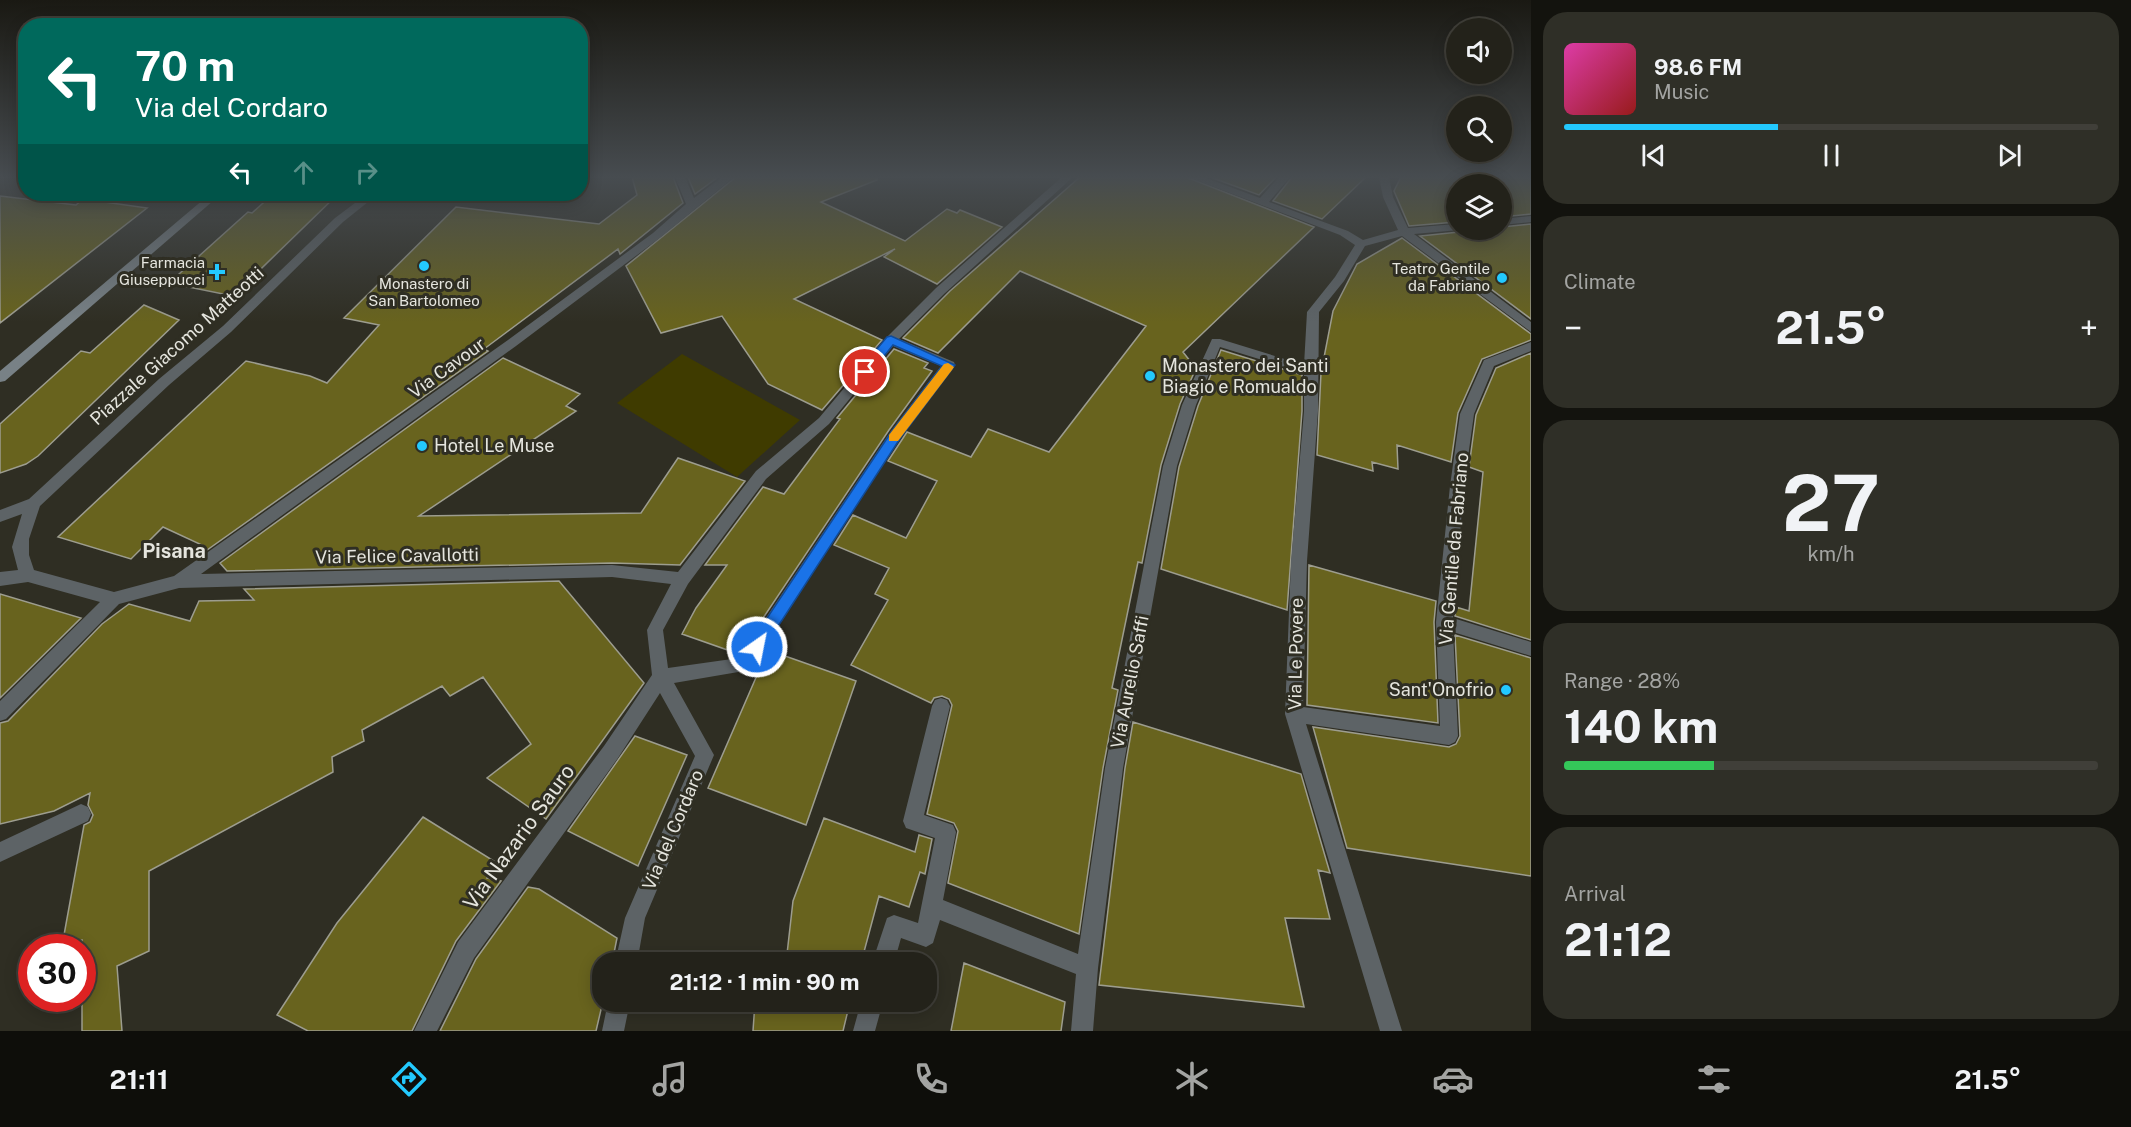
<!DOCTYPE html>
<meta charset="utf-8">
<style>
:root{--surface:#23221a;--page:#2f2f27;--text:#f1f3f6;--muted:#a3a4a2;--line:#403f39;--accent:#23c9fe}
body{margin:0;font-family:"Public Sans",sans-serif;background:var(--page);color:var(--text);height:100vh;display:flex;flex-direction:column;font-size:22px;white-space:nowrap}
*{box-sizing:border-box;margin:0}
p{font-size:20px;color:var(--muted)}
.icon{flex:none;width:33px;height:33px;fill:none;stroke:currentColor;stroke-width:2;stroke-linecap:round;stroke-linejoin:round}
.map{position:relative;flex:1;overflow:hidden}
.panel{display:flex;flex-direction:column;gap:12px;padding:12px;background:#13130e;width:600px}
.panel>*{flex:none}
.top-card{position:absolute;left:18px;top:18px;width:570px;height:183px;border-radius:24px;box-shadow:0 3px 15px #0003,0 0 0 2px var(--line);background:#00695c;color:#fff;overflow:hidden}
.fabs{position:absolute;left:1446px;top:18px;display:grid;gap:12px}
.fabs a{display:grid;place-items:center;width:66px;height:66px;border-radius:50%;background:var(--surface);box-shadow:0 3px 15px #0003,0 0 0 2px var(--line);font-size:30px}
.speed{position:absolute;left:18px;top:934px;display:flex;gap:12px;font-size:30px;font-weight:700;text-align:center}
.speed>*{display:grid;place-content:center;width:78px;height:78px;border-radius:50%;background:var(--surface);box-shadow:0 3px 15px #0003,0 0 0 2px var(--line);line-height:1}
.speed .limit{border:9px solid #d22;background:#fff;color:#111}
.pin{position:absolute;display:grid;place-items:center;width:51px;height:51px;color:#fff;margin:-26px;border:3px solid #fff;border-radius:50%;box-shadow:0 2px 6px #0007}
.me{position:absolute;width:66px;margin:-33px;rotate:33deg;stroke-linejoin:round;filter:drop-shadow(0 0 4px #0008)}
.turn{display:flex;align-items:center;gap:21px;height:126px;padding:0 18px;font-size:27px}
.turn .icon{width:78px;height:78px;stroke-width:2.5}
.turn b{display:block;font-size:42px;line-height:51px}
.lanes{display:flex;align-items:center;height:57px;padding:0 18px;background:#0003;justify-content:center;gap:30px;direction:ltr}
.lanes .off{opacity:.35}
.big{font-size:45px;font-weight:700;line-height:1.1}
.panel .tile{flex:1;display:flex;flex-direction:column;justify-content:center;gap:9px;min-width:0;padding:0 21px;border-radius:24px;background:var(--page)}
.panel .dial{align-items:center;gap:0}
.dial b{font-size:78px;line-height:1}
.song{display:flex;align-items:center;gap:18px}
.cover{width:72px;height:72px;border-radius:9px;background:linear-gradient(135deg,hsl(320 70% 55%),hsl(0 70% 35%))}
.played{height:6px;border-radius:3px;background:linear-gradient(90deg,var(--accent) 40%,var(--line) 40%)}
.keys{display:flex;justify-content:space-around;direction:ltr}
.heat{display:flex;justify-content:space-between;align-items:center;font-size:33px;direction:ltr}
.charge{height:9px;border-radius:4px;background:linear-gradient(90deg,#34c759 28%,var(--line) 0)}
.trip{position:absolute;left:592px;top:952px;width:345px;height:60px;border-radius:24px;background:var(--surface);box-shadow:0 3px 15px #0003,0 0 0 2px var(--line);font-weight:700;line-height:60px;text-align:center}
.tab-bar{display:flex;height:96px;justify-content:space-around;align-items:center;background:#0e0e0a;color:var(--muted)}
.tab-bar .icon{width:42px;height:42px}
.tab-bar .current{color:var(--accent)}
.tab-bar b{font-size:27px;color:var(--text)}
main{display:flex;flex:1;min-height:0}
.map>svg:first-child{display:block}
</style>
<main>
<div class="map">
<svg width="1531" height="1031" viewBox="0 0 1531 1031">
<rect width="100%" height="100%" fill="#2f2e23"/>
<!-- green -->
<path fill="#3f3b00" d="M682 354 800 420 737 477 617 403Z"/>
<!-- building -->
<path fill="#68631e" stroke="#9d9d8f" stroke-width="1.5" d="M632 177H673L683 203 620 254 618 249 484 349 488 351 207 550 202 545 163 527 131 559 58 537 246 361 310 376 327 383 379 325 344 318 456 207 599 224 637 195Z
M688 177H718L695 194Z
M736 177H877V180L821 202 905 241 947 209 957 213 960 210 1002 227 937 284 884 257 895 249 794 299 882 340 822 410 768 384 722 316 661 333 626 266Z
M1080 177H1186L1314 227 1183 352 1194 366 1198 364 1180 404 1161 465 1142 563 1138 562 1112 688 1118 690 1103 768 1079 934 948 883 958 831 954 823 927 814 952 705 949 699 942 696 934 698 931 703 851 665 888 600 875 594 889 568 834 545 853 515 906 538 937 481 888 461 907 432 971 457 988 429 1049 452 1146 326 1020 271 938 353 903 338 950 291Z
M1210 177H1276L1259 195Z
M1292 177H1366L1322 219 1273 201Z
M1401 177H1531V214L1502 217V184H1456V222L1409 226 1394 191Z
M273 194H338L233 296 169 283 248 212 252 213Z
M0 196 76 205 83 199 147 208 0 323Z
M1531 224V319L1420 236 1459 232 1461 230H1502V227Z
M1402 238 1531 334V340L1482 359 1458 413 1451 462 1397 445 1398 469 1372 462 1373 471 1317 455 1321 373 1333 311 1357 264Z
M144 305 179 320 38 456 26 464 0 473V424L81 351 90 353Z
M894 349 928 363 924 368 932 371 889 430 739 654 682 634 696 608 727 565H705L763 487 784 494 840 419 837 418Z
M1221 350 1302 375V411L1287 610 1161 569 1179 467 1198 406Z
M1531 353V640L1455 616 1456 607 1469 611 1483 472 1469 467 1476 415 1496 368Z
M503 358 580 394 566 406 576 411 419 516 641 513 678 458 745 481 680 565 612 563 227 571 220 563Z
M1309 565 1436 601 1434 622 1438 723 1307 705Z
M559 581 644 683 546 819 487 778 531 744 483 677 450 696 442 686 362 730 364 741 332 757 333 772 149 871V951L117 966 122 1031H82V940L62 946 84 825 90 822 93 815 88 805 90 793 54 811 0 824V723L8 721 102 624 129 604 190 621 199 601 254 600 244 589Z
M0 594 81 618 0 698Z
M1455 635 1531 658V876L1347 848 1313 727 1449 747 1456 744 1460 736Z
M768 650 856 681 806 825 708 788Z
M1133 722 1301 774 1330 873 1318 870 1330 919 1285 918 1304 1007 1099 985 1125 768Z
M635 736 687 755 638 866 568 831Z
M423 817 497 863 487 878 501 881 456 941 412 1031H308L277 1015 337 923Z
M824 818 915 852 919 835 932 839 925 874 920 872 909 907 879 896 861 963H786L793 901Z
M528 887 539 889 617 938 612 963H603V1001L596 1031H440L476 959Z
M964 963 1065 1002 1061 1031H951Z
M755 1002H850L843 1031H753Z"/>
<g fill="none" stroke-linecap="round" stroke-linejoin="round">
<!-- street -->
<path fill="#5d6366" fill-rule="evenodd" d="M675 177H685L694 198 722 177H734L661 237 516 346 201 574 612 565 678 572 756 471 819 418 887 337 936 288 1062 177H1073L944 294 899 339 954 362 955 365 901 437 750 670 674 683 714 755 645 918 637 963H615L625 918 695 756 660 693 618 758 474 958 437 1031H414L458 942 604 746 652 675 647 630 671 584 612 577 179 588 119 604 6 719 0 721V701L100 602 28 582 0 586V572L18 570 12 547 22 514 0 522V510L29 499 159 379 223 326 335 218 367 194H378L343 222 231 332 169 385 40 506 29 539V555L34 570 114 592 174 576 508 340 653 233 686 204ZM893 346 941 366 891 431 739 658 668 668 663 630 688 584 766 479 829 424Z
M1188 177H1203L1260 198 1279 177H1290L1269 202 1348 231 1363 240 1398 230 1383 197 1379 177H1389L1393 197 1408 228 1456 224V230H1459L1414 234 1531 322V332L1402 236 1365 246 1344 281 1319 312 1318 411 1307 561 1303 707 1440 726 1436 622 1450 486 1460 414 1484 360 1531 342V351L1494 366 1474 414 1464 486 1453 618 1531 642V656L1453 632 1458 736 1455 742 1449 745 1306 724 1402 1031H1380L1285 714 1291 561 1304 411V373L1220 347 1196 405 1177 466 1123 768 1098 968 1093 1031H1071L1076 974 940 920 933 943 926 947 901 938 894 963H872L887 918 894 915 918 923 935 838 906 828 903 821 932 706 935 700 941 698 947 700 950 706 924 815 953 825 956 832 943 900 1078 954 1105 768 1163 466 1182 405 1212 339H1220L1304 365 1307 312 1335 277 1355 245 1340 235Z
M1531 216V222L1502 225V219Z
M81 804 88 807 91 814 88 821 0 862V842Z
M608 1002H630L624 1031H602Z
M861 1002H883L875 1031H853Z"/>
<!-- secondary -->
<path fill="#788186" fill-rule="evenodd" d="M210 194H221L5 381 0 382V371Z"/>
</g>
<!-- sky -->
<linearGradient id="sky" x2="0" y2="1"><stop stop-color="#1a1913"/><stop offset="0.55" stop-color="#474c50"/><stop offset="1" stop-color="#474c50" stop-opacity="0"/></linearGradient>
<rect width="1531" height="322" fill="url(#sky)"/>
<!-- route -->
<path fill="#1a73e8" stroke="#114b97" stroke-width="1.5" d="M891 336 955 365 901 437 762 651H751L749 647 751 642 892 431 942 366 893 345 869 375H860V369L887 337Z"/>
<!-- slow -->
<path fill="#f59e0b" d="M948 363 954 367 952 370 898 441H889V435L944 364Z"/>
<!-- markers -->
<g fill="#23c9fe" stroke="#2f2e23" stroke-width="2">
<circle cx="424" cy="266" r="6"/>
<path d="M214 263h6v6h6v6h-6v6h-6v-6h-6v-6h6z"/>
<circle cx="1502" cy="278" r="6"/>
<circle cx="1150" cy="376" r="6"/>
<circle cx="422" cy="446" r="6"/>
<circle cx="1506" cy="690" r="6"/>
</g>
<g text-anchor="middle" stroke-width="6" stroke-linejoin="round" paint-order="stroke">
<!-- far-poi labels -->
<g font-size="15" fill="#e5e5de" stroke="#2f2e23" text-anchor="end">
<text x="205" y="268">Farmacia<tspan x="205" dy="17">Giuseppucci</tspan></text>
<text x="1490" y="274">Teatro Gentile<tspan x="1490" dy="17">da Fabriano</tspan></text>
<text x="424" y="289" text-anchor="middle">Monastero di<tspan x="424" dy="17">San Bartolomeo</tspan></text>
</g>
<!-- street labels -->
<g font-size="18" fill="#e5e5de" stroke="#2f2e23">
<text transform="translate(177 346) rotate(-42)" y="6">Piazzale Giacomo Matteotti</text>
<text transform="translate(447 368) rotate(-36)" y="6">Via Cavour</text>
<text transform="translate(1454 549) rotate(-85)" y="6">Via Gentile da Fabriano</text>
<text transform="translate(397 556) rotate(-1)" y="6">Via Felice Cavallotti</text>
<text transform="translate(1296 654) rotate(-89)" y="6">Via Le Povere</text>
<text transform="translate(1130 682) rotate(-79)" y="6">Via Aurelio Saffi</text>
<text transform="translate(673 830) rotate(-67)" y="6">Via del Cordaro</text>
</g>
<!-- poi labels -->
<g font-size="18" fill="#e5e5de" stroke="#2f2e23" text-anchor="start">
<text x="1162" y="372">Monastero dei Santi<tspan x="1162" dy="21">Biagio e Romualdo</tspan></text>
<text x="434" y="452">Hotel Le Muse</text>
<text x="1494" y="696" text-anchor="end">Sant'Onofrio</text>
</g>
<!-- neighbourhood labels -->
<g font-size="20" font-weight="bold" fill="#e5e5de" stroke="#2f2e23">
<text x="174" y="558">Pisana</text>
</g>
<!-- near-street labels -->
<g font-size="21" fill="#e5e5de" stroke="#2f2e23">
<text transform="translate(519 837) rotate(-54)" y="7">Via Nazario Sauro</text>
</g>
</g>
</svg>
<div class="fabs">
<a><svg class="icon" aria-label="sound" viewBox="0 0 24 24"><path d="M4 9h4l5-4v14l-5-4H4zM17 9q2 3 0 6"/></svg></a>
<a><svg class="icon" aria-label="search" viewBox="0 0 24 24"><circle cx="10" cy="10" r="6"/><path d="M15 15l6 6"/></svg></a>
<a><svg class="icon" aria-label="layers" viewBox="0 0 24 24"><path d="M12 4l9 5-9 5-9-5zM3 14l9 5 9-5"/></svg></a>
</div>
<div class="speed"><div class="limit">30</div></div>
<div class="pin" style="left:865px;top:372px;background:#d93025"><svg class="icon" aria-label="arrive" viewBox="0 0 24 24"><path d="M6 21V4h12l-3 4 3 4H6"/></svg></div>
<svg class="me" style="left:757px;top:647px" viewBox="-20 -20 40 40"><circle r="17" fill="#1a73e8" stroke="#fff" stroke-width="3"/><path d="M0-11L8 9 0 5-8 9z" fill="#fff"/></svg>
<div class="trip">21:12 · 1 min · 90 m</div>
<div class="top-card">
<div class="turn"><svg class="icon" aria-label="left" viewBox="0 0 24 24"><path d="M17 20v-9H6M10 6l-5 5 5 5"/></svg><div><b>70 m</b>Via del Cordaro</div></div>
<div class="lanes"><svg class="icon" aria-label="left" viewBox="0 0 24 24"><path d="M17 20v-9H6M10 6l-5 5 5 5"/></svg><svg class="icon off" aria-label="ahead" viewBox="0 0 24 24"><path d="M12 20V5M6 11l6-6 6 6"/></svg><svg class="icon off" aria-label="right" viewBox="0 0 24 24"><path d="M7 20v-9h11M14 6l5 5-5 5"/></svg></div>
</div>
</div>
<section class="panel">
<div class="tile">
<div class="song"><i class="cover"></i><div><b>98.6 FM</b><p>Music</p></div></div>
<div class="played"></div>
<div class="keys"><svg class="icon" aria-label="previous" viewBox="0 0 24 24"><path d="M18 5L8 12l10 7zM5 5v14"/></svg><svg class="icon" aria-label="pause" viewBox="0 0 24 24"><path d="M8 5v14M16 5v14"/></svg><svg class="icon" aria-label="next" viewBox="0 0 24 24"><path d="M6 5l10 7-10 7zM19 5v14"/></svg></div>
</div>
<div class="tile"><p>Climate</p>
<div class="heat"><a>−</a><b class="big">21.5°</b><a>+</a></div>
</div>
<div class="tile dial"><b>27</b><p>km/h</p></div>
<div class="tile"><p>Range · 28%</p><b class="big">140 km</b><div class="charge"></div></div>
<div class="tile"><p>Arrival</p><b class="big">21:12</b></div>
</section>
</main>
<nav class="tab-bar">
<b>21:11</b>
<svg class="icon current" aria-label="directions" viewBox="0 0 24 24"><path d="M12 3l9 9-9 9-9-9zM9 14v-3h6M13 9l2 2-2 2"/></svg>
<svg class="icon" aria-label="music" viewBox="0 0 24 24"><path d="M9 18V5l10-2v13"/><circle cx="6" cy="18" r="3"/><circle cx="16" cy="16" r="3"/></svg>
<svg class="icon" aria-label="phone" viewBox="0 0 24 24"><path d="M5 4h4l2 5-3 2q2 4 5 5l2-3 5 2v4C11 20 4 13 5 4z"/></svg>
<svg class="icon" aria-label="climate" viewBox="0 0 24 24"><path d="M12 3v18M4 7l16 10M4 17L20 7"/></svg>
<svg class="icon" aria-label="car" viewBox="0 0 24 24"><path d="M5 17H2v-5l4-1 3-4h7l3 4 3 1v5h-3M9 17h6M6 11h13"/><circle cx="7" cy="17" r="2"/><circle cx="17" cy="17" r="2"/></svg>
<svg class="icon" aria-label="filters" viewBox="0 0 24 24"><path d="M4 7h16M4 17h16"/><circle cx="9" cy="7" r="2"/><circle cx="15" cy="17" r="2"/></svg>
<b>21.5°</b>
</nav>
